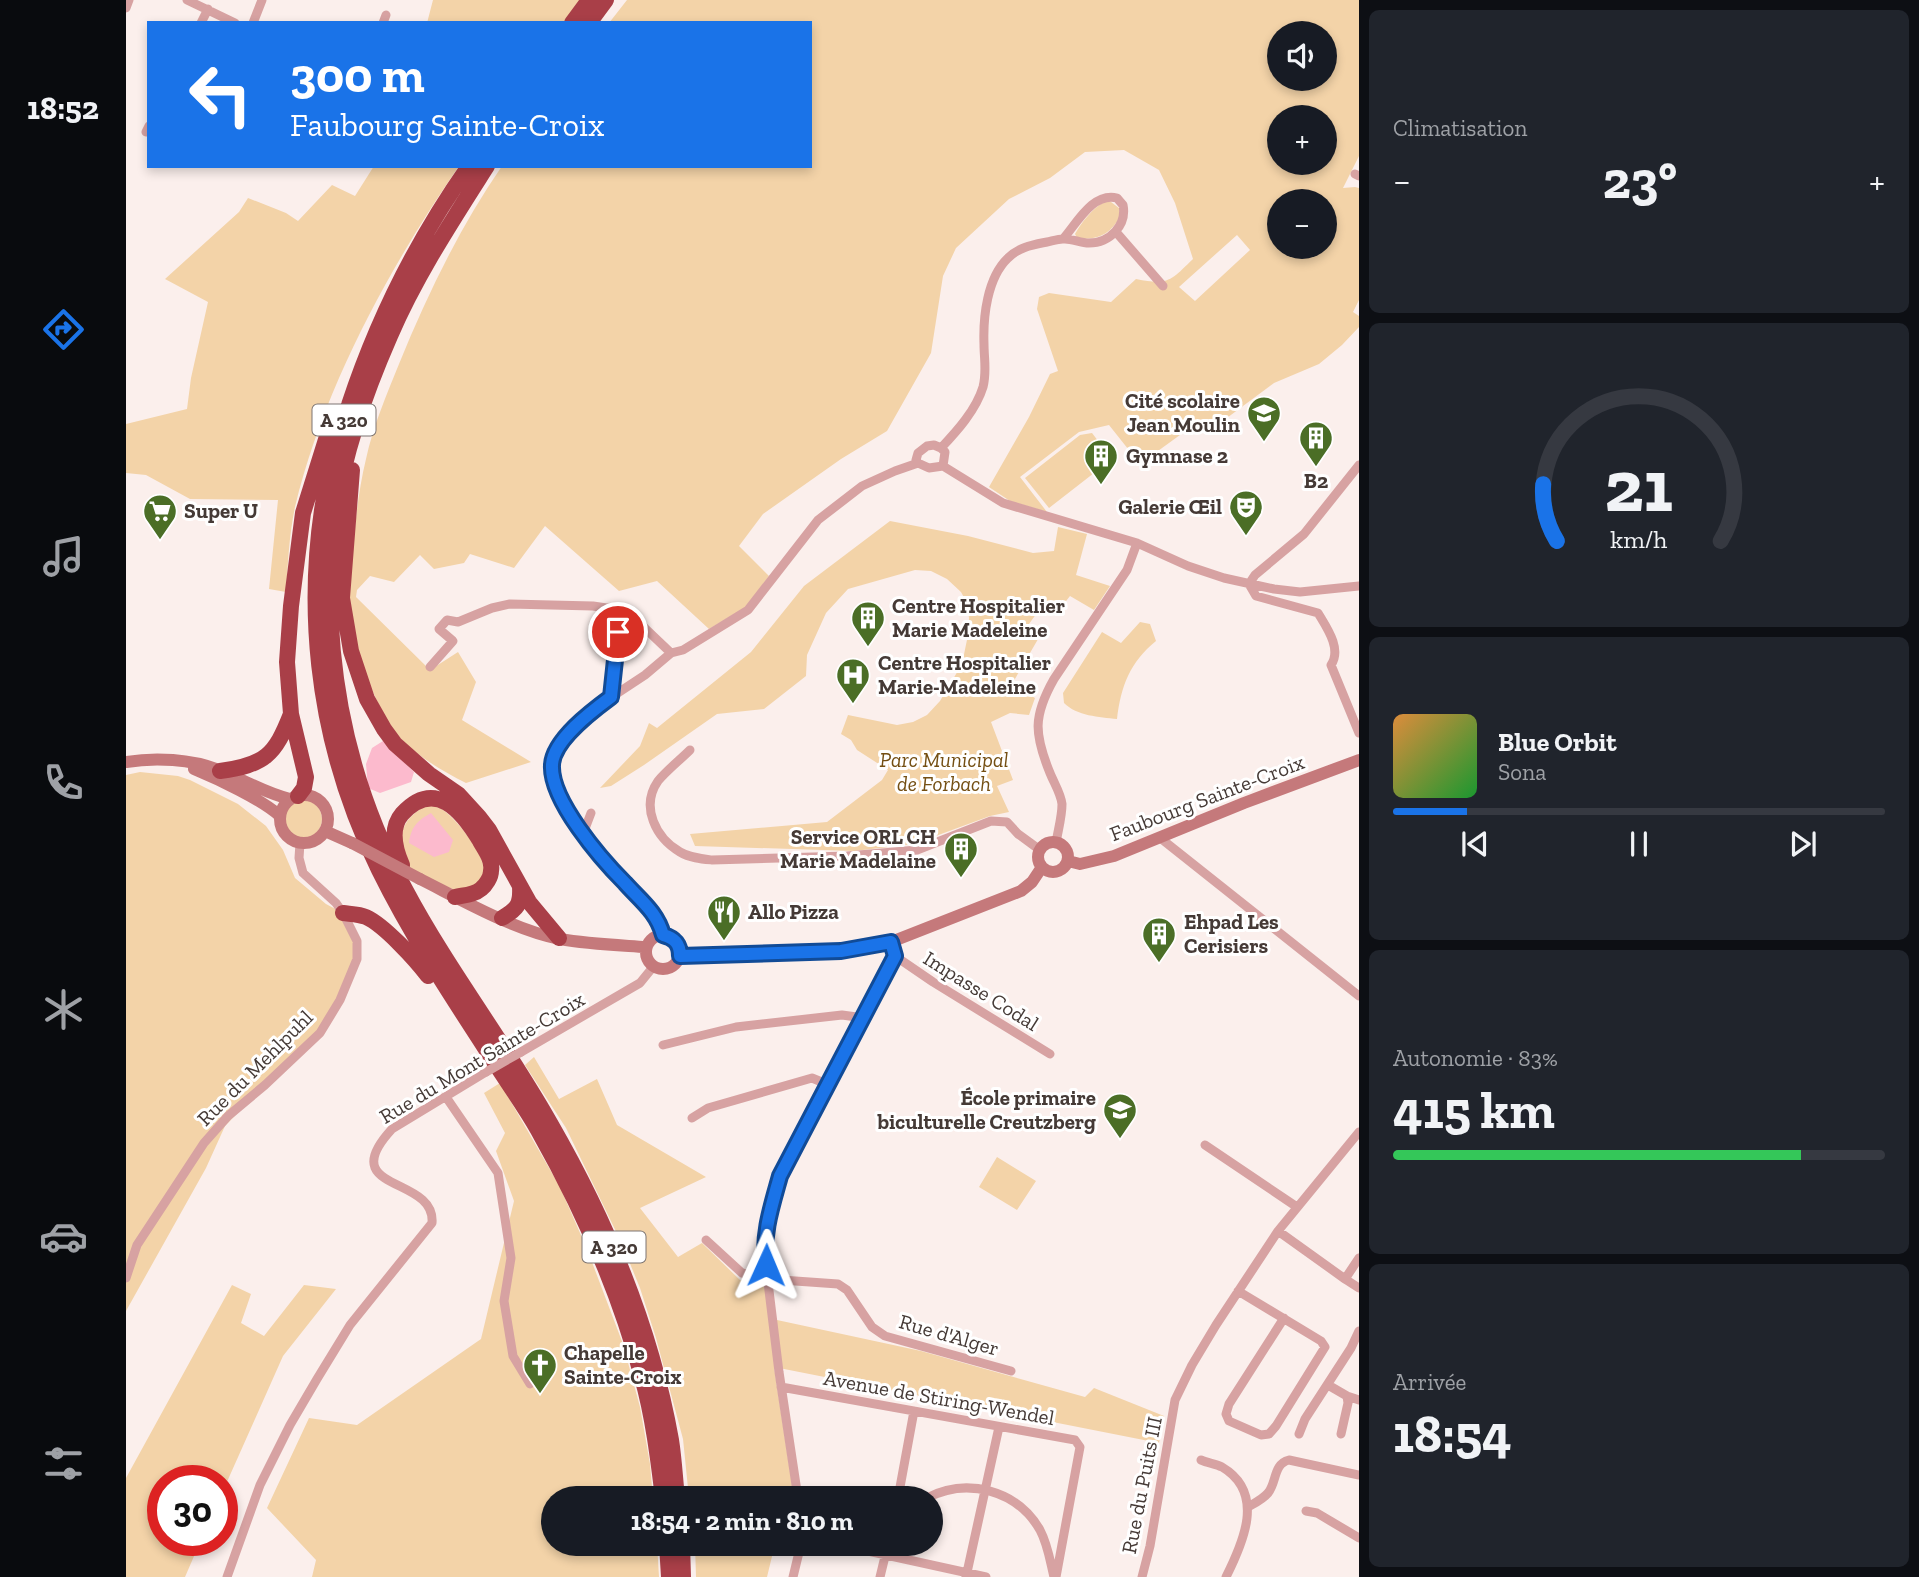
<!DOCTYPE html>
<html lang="fr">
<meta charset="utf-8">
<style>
:root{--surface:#171b24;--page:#20242c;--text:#f1f3f6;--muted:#9ea1a6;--line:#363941;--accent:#1a73e8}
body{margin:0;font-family:"Zilla Slab",serif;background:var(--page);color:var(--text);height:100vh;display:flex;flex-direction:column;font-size:26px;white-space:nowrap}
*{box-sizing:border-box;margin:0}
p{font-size:23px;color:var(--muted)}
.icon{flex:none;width:38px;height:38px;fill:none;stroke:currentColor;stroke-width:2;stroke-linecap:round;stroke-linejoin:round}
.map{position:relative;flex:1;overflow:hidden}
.side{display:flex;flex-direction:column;gap:10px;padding:10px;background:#0d0f14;width:560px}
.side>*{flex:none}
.guide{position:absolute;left:21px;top:21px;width:665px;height:147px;border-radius:0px;box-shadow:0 4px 10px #0003;background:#1a73e8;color:#fff;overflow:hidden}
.controls{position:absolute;left:1141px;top:21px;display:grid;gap:14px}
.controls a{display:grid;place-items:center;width:70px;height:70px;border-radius:50%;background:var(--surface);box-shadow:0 4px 10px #0003;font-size:35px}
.speed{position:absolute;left:21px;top:1465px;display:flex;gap:14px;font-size:35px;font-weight:700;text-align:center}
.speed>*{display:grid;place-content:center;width:91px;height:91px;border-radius:50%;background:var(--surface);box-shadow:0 4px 10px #0003;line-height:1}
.speed .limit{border:10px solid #d22;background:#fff;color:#111}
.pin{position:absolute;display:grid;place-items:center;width:60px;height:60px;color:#fff;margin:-30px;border:4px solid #fff;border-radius:50%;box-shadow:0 2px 7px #0007}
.me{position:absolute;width:77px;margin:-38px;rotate:1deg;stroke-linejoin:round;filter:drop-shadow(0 0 5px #0008)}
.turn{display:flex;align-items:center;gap:24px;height:147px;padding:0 28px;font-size:32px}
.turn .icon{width:91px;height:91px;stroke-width:2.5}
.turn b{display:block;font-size:49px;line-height:60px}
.big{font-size:52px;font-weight:700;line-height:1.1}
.side .widget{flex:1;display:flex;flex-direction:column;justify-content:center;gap:10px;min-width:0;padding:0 24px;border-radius:10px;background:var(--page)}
.side .dial{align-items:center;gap:0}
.dial svg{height:182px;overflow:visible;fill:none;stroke:var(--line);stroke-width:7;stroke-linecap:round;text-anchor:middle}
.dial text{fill:var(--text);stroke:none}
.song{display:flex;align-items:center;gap:21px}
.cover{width:84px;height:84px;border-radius:10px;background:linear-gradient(135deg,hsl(30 70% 55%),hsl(130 70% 35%))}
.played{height:7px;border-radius:4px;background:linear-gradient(90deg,var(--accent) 15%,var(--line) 15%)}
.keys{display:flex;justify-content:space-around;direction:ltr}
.heat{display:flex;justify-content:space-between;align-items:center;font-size:38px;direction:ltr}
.charge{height:10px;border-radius:5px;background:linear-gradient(90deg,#34c759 83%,var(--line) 0)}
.trip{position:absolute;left:415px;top:1486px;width:402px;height:70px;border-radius:35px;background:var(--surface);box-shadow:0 4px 10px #0003;font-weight:700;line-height:70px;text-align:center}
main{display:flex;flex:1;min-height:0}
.tabs{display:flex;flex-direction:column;width:126px;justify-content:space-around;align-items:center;background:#090b0e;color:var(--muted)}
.tabs .icon{width:49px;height:49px}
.tabs .on{color:var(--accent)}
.tabs b{font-size:32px;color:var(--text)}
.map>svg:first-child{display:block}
</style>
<main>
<nav class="tabs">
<b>18:52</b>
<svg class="icon on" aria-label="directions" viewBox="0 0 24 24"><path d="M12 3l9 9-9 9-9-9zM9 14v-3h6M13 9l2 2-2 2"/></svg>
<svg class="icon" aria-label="music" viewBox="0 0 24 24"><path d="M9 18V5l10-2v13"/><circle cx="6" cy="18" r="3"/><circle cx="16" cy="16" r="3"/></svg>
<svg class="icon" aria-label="phone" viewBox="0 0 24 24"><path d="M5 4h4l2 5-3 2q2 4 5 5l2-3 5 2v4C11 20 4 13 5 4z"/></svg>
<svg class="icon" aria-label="climate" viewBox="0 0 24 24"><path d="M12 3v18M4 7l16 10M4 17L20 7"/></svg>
<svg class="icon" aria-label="car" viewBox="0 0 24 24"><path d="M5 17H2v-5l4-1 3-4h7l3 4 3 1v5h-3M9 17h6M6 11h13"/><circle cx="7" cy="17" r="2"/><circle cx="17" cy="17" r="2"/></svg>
<svg class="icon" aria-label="filters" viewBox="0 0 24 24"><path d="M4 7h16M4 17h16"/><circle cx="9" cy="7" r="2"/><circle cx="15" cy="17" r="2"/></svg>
</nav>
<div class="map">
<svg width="1233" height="1577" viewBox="0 0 1233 1577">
<rect width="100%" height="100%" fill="#fbefec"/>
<!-- green -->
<path fill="#f3d3a8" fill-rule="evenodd" d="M307 0H454L437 23H301Z
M501 0H1233V156L1217 188 1229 187 1233 188V300L1227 312 1233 316V327L1216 345 1193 364 1148 383 1086 429 1065 427 1014 464 983 425 953 432 894 477 921 512 884 501 863 487 903 417 924 374 932 371 911 309 913 297 923 293 985 302 1010 279C1043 286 1045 280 1067 259L1049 203 1033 170 998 150 959 152 924 178 883 199 830 248 817 276 805 353 761 431 715 459 637 514 613 546 643 576 620 607 583 629 531 581 493 591 419 526 388 568 344 554 338 563 308 569 294 555 268 582 244 576 231 590 230 597 304 670 332 652 350 682 336 720 405 762 340 783C318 772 296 759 278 742 262 726 252 704 243 683 234 661 226 636 223 612 221 595 225 576 226 559 229 525 232 492 240 459 247 426 261 394 273 364 301 295 334 227 376 166H684V23H483ZM1153 33H1199V79H1153ZM1153 117H1199V163H1153ZM1153 201H1199V247H1153ZM1111 235 1124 250 1069 301 1053 287Z
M248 166H333C263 268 198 387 169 507 163 535 162 564 160 592L143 589 152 500 64 499 20 475 0 473V424L61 409 65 378 82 302 39 279 113 212 122 198 160 213 172 221 206 185 229 196Z
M978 202H985L993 208 994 217C984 234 972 241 951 238L949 234C955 223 967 208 978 202Z
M966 433 986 459 923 508 899 478 954 435Z
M764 521 842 536 907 553 928 551 932 527 961 534 950 575 984 586 968 610 944 596 933 610 918 603 903 624 915 634 886 684 909 698 903 715 884 713 865 722 887 780 871 786 883 812 864 816 788 844 728 851 569 846 564 834 701 822 756 780 762 770 731 750 725 740 715 734 722 715 771 725 787 722 801 715 814 701 836 664 842 635 843 618 841 603 835 592 821 579 805 571 789 570 722 589 700 613 681 655 680 676 638 709 591 714 518 765 485 786 474 788 514 746 523 723 531 728 625 652 678 586Z
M1014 622 1024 624 1030 641C1004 662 995 686 991 719 973 717 951 716 938 703L937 693 976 632 995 643Z
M14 772 52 776 64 780 112 804 140 826 157 850 169 878 200 904 217 913 231 941V959L198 1025 99 1126 80 1168 0 1311V775Z
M158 819a19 19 0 1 1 38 0a19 19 0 1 1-38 0Z
M300 806C304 806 308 805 311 807 326 811 361 857 358 872 356 884 343 887 334 892 323 887 294 877 287 871 285 870 282 864 281 862 269 838 276 818 300 806Z
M408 1057 433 1099 471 1079 491 1125 580 1177 514 1208 552 1257 576 1243 614 1280H635L651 1320 795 1351 959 1397 968 1388 1038 1416 1033 1443 648 1367 668 1498H563L557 1439 530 1338 514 1288 496 1244 440 1128 399 1065Z
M374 1083 434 1187 461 1249 497 1344 514 1407 524 1464 527 1498H427V1544H531L533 1577H186L190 1560 141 1508 183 1418 231 1425 355 1339 388 1201 370 1151 379 1133 358 1093Z
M871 1157 910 1181 891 1210 853 1187Z
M106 1285 125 1294 115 1323 138 1336 178 1285 210 1289 157 1356 96 1493V1480H37V1540H75L59 1577H0V1478Z
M569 1544H649L641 1577H570Z"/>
<!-- water -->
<path fill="#fcbacd" d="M257 741 288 772 285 782 254 793 242 788 240 764 246 748Z
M305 813 327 840 323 852 308 857 283 843C285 827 291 821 305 813Z"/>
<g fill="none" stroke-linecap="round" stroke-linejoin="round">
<!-- minor -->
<path stroke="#d7a2a2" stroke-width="9" d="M61 0 109 23
M0 8 3 0
M75 23 82 9
M127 23 136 0
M257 23 260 15
M20 132 23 126
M1229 174 1233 176
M990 232 1037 286
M808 445 815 448 819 452 817 466 803 468 792 463 790 460 792 453 801 446Z
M815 448C831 431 850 410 857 387 861 372 858 359 858 344 857 317 861 278 882 258 893 247 906 245 921 242 926 241 932 239 937 239 945 238 954 243 963 243 984 243 1001 225 997 205L991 198C967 192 951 223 937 239
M817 466 877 503 1011 543 1062 566 1098 578 1148 589 1174 592 1233 586
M1123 584 1130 596 1192 613C1201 628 1216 649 1205 665L1233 733
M1123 584 1129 575 1178 534 1233 465
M304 667 327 641 313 629 321 620 332 622 366 608 384 604 467 606 494 610 504 614 545 653
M485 697 494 610
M564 750C554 760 541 770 532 781 514 807 530 838 554 852 564 858 576 859 586 860L721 856 791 850 865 821 881 822 892 834 914 850
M457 834 465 813
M1033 837 1233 996
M930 843C932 830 936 817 936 804 935 794 928 783 924 773 908 734 907 716 928 679L1001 570 1011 543
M537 935 527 911 472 855 448 820 429 783 426 764 435 741 469 708 519 675 545 653 557 650 622 610 692 520 736 486 769 471 792 463
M769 956 807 982 924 1054
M537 1045 610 1027 716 1015 738 1018
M395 1052 514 983 527 967
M320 1097 372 1173 385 1258 378 1301 387 1356 404 1384
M566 1118 582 1108 686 1078 703 1085
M1079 1145 1171 1207
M1152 1231 1219 1279 1233 1258
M580 1240 616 1273 641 1279 712 1284 721 1290 746 1327 759 1336 885 1371
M0 1278 11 1245 78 1143 102 1116 139 1085 194 1033 214 1000 231 959V941L217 913 210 903 177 873 173 858 174 843
M1219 1279 1233 1288
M1112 1291 1195 1341 1199 1347 1150 1426 1143 1434 1135 1435 1103 1421 1100 1414 1103 1404 1158 1318
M1202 1385 1221 1396 1222 1403 1215 1434
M655 1387 949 1440 954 1447 930 1577
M1221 1396 1233 1400
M1173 1434 1179 1419 1225 1348 1233 1331
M1075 1460C1082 1463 1090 1464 1096 1467 1140 1493 1117 1543 1100 1577
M672 1498 653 1372 638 1250 643 1215 655 1176 769 956 765 942
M772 1498 788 1411
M801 1498C841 1477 891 1490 914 1530 922 1545 924 1561 928 1577
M1122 1507C1129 1503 1137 1499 1142 1493 1151 1482 1147 1464 1163 1460L1233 1475
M1180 1511 1191 1513 1233 1538
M710 1544 860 1577
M101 1577 134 1485 164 1425 191 1379 224 1325 306 1223C310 1175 207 1193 266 1129L360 1072
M667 1577 675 1544
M754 1577 762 1544
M840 1577 873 1427
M1016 1577 1024 1546 1049 1400 1066 1365 1090 1325 1152 1231 1233 1132"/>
<!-- secondary -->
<path stroke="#c5797b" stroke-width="12" d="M0 762C29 757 65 759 93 770 117 779 138 793 164 799
M68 769C92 779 135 799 154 816
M154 819a24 24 0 1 1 48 0a24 24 0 1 1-48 0Z
M199 831 226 843
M912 857a15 15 0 1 1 30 0a15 15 0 1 1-30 0Z
M942 861 954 864 988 856 1118 803 1233 760
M294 879C336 900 388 930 434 939 462 944 491 945 520 947
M520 952a17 17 0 1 1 34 0a17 17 0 1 1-34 0Z
M554 955 715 951 746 946 765 942 895 891 906 882 916 867"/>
<!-- motorway -->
<path stroke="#a93f48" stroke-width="16" d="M446 23 463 0
M463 23 480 0
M343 166C291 240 251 320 223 405 217 421 211 437 207 453 173 594 189 740 253 870 286 937 328 1000 369 1063 383 1085 399 1107 412 1130 456 1208 493 1290 516 1377 527 1416 532 1457 537 1498
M361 166C326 221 290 276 264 336 239 393 217 455 209 516 193 645 217 774 279 889 322 970 379 1043 424 1123 481 1222 525 1327 545 1440 548 1459 549 1479 551 1498
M226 470 216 598 225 651 241 699 258 729 269 744 303 774 332 794 353 817 363 830 403 902 433 938
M94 771C139 765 149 755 165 714
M172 796 178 788 180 777 165 714 161 662 165 606 177 513 203 430
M276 865C269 849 264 828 276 814 309 778 336 811 354 841 359 850 367 860 365 871 365 877 360 885 355 889 348 895 338 895 329 897
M217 913C224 914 233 914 240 917 258 925 290 960 302 976
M376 918C391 909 395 905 394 887
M541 1544 543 1577
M556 1544 557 1577"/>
<!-- minor-bridge -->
<path stroke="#d7a2a2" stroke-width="9" d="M360 1072 395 1052"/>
<!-- secondary-bridge -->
<path stroke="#c5797b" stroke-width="12" d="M226 843 294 879"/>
</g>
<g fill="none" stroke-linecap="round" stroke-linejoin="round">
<!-- route casing -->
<g stroke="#114b97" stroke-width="18">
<path id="route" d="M492 632 485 697C466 711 427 740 426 765 424 800 475 859 499 883 514 900 531 912 537 935 548 938 554 943 554 956L715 951 765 942 769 956 654 1176C646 1205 636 1234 640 1265"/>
</g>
<!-- route -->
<use href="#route" stroke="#1a73e8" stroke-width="12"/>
</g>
<!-- icons -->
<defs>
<g id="school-pin" transform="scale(1.75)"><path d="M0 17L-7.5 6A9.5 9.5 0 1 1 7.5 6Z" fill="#4b6e26" stroke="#fff"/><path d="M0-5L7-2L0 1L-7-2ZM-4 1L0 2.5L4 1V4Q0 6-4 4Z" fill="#fff"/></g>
<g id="building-pin" transform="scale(1.75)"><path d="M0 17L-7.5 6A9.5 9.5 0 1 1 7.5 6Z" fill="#4b6e26" stroke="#fff"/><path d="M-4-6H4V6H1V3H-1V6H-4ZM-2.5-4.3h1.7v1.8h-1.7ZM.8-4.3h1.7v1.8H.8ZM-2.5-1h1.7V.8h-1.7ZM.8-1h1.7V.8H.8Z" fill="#fff"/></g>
<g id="theatre-pin" transform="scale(1.75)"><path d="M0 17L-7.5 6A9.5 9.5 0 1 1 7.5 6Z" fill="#4b6e26" stroke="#fff"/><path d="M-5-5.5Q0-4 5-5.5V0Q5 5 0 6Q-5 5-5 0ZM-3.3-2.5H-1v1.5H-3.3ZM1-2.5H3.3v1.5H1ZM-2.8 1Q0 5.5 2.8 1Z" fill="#fff"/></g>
<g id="supermarket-pin" transform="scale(1.75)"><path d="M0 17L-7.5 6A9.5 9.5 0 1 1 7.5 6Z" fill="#4b6e26" stroke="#fff"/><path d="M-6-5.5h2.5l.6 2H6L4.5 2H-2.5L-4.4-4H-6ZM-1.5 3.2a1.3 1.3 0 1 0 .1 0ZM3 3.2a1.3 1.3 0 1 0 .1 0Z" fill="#fff"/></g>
<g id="hospital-pin" transform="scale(1.75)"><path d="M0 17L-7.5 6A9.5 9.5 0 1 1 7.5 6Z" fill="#4b6e26" stroke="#fff"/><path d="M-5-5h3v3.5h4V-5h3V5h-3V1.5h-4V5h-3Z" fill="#fff"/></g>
<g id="restaurant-pin" transform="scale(1.75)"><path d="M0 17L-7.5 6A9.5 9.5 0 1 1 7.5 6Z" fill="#4b6e26" stroke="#fff"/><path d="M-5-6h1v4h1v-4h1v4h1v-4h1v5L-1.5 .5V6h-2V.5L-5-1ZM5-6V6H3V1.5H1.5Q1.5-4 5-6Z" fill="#fff"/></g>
<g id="church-pin" transform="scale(1.75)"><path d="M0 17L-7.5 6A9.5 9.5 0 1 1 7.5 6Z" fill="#4b6e26" stroke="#fff"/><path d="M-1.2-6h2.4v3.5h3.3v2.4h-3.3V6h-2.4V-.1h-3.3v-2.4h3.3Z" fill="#fff"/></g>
</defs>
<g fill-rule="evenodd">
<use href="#school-pin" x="1138" y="413"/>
<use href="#building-pin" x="1190" y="438"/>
<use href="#building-pin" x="975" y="456"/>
<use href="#theatre-pin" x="1120" y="507"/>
<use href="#supermarket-pin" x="34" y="511"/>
<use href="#building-pin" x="742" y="618"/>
<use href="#hospital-pin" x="727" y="675"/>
<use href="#building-pin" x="835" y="849"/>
<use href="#restaurant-pin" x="598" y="912"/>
<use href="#building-pin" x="1033" y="934"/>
<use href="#school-pin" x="994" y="1110"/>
<use href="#church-pin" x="414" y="1365"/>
</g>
<g text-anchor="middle" stroke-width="6" stroke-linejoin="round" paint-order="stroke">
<!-- shield labels -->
<g fill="#fff" stroke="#7d7572" stroke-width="2">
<rect x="186.5" y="404.5" width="63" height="31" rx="5"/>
<rect x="456.5" y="1231.5" width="63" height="31" rx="5"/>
</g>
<g font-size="19" font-weight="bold" fill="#453a36">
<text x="218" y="427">A 320</text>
<text x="488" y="1254">A 320</text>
</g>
<!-- poi labels -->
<g font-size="21" font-weight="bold" fill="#453a36" stroke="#fff" text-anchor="start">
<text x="1114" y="408" text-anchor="end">Cité scolaire<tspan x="1114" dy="24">Jean Moulin</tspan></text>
<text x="1000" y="463">Gymnase 2</text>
<text x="1190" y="488" text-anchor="middle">B2</text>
<text x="1096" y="514" text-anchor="end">Galerie Œil</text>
<text x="58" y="518">Super U</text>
<text x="766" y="613">Centre Hospitalier<tspan x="766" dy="24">Marie Madeleine</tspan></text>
<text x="752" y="670">Centre Hospitalier<tspan x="752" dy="24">Marie-Madeleine</tspan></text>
<text x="810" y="844" text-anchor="end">Service ORL CH<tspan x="810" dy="24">Marie Madelaine</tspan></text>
<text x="622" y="919">Allo Pizza</text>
<text x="1058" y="929">Ehpad Les<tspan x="1058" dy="24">Cerisiers</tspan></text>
<text x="970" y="1105" text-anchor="end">École primaire<tspan x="970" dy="24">biculturelle Creutzberg</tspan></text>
<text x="438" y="1360">Chapelle<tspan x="438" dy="24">Sainte-Croix</tspan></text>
</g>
<!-- park labels -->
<g font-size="21" font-style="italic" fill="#744f13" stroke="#fff">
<text x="818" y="767">Parc Municipal<tspan x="818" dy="24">de Forbach</tspan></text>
</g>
<!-- street labels -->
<g font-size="21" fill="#453a36" stroke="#fff">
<text transform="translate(1081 798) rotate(-21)" y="7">Faubourg Sainte-Croix</text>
<text transform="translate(855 991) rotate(32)" y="7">Impasse Codal</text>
<text transform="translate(356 1058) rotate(-31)" y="7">Rue du Mont Sainte-Croix</text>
<text transform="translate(129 1068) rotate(-45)" y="7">Rue du Mehlpuhl</text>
<text transform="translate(823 1335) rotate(16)" y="7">Rue d'Alger</text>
<text transform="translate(813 1398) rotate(10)" y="7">Avenue de Stiring-Wendel</text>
<text transform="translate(1016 1485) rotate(-79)" y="7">Rue du Puits III</text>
</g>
</g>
</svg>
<div class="controls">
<a><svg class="icon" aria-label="sound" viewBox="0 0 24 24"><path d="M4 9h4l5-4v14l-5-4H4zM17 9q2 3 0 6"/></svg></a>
<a>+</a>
<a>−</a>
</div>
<div class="speed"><div class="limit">30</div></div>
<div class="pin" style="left:492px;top:632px;background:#d93025"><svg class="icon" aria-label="arrive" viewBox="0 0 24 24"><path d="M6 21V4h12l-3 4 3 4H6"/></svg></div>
<svg class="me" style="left:640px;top:1265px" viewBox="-20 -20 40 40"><path d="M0-17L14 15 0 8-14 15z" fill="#1a73e8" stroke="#fff" stroke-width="4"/></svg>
<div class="trip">18:54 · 2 min · 810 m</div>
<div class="guide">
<div class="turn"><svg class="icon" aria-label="left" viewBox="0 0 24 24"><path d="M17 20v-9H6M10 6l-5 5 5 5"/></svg><div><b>300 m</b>Faubourg Sainte-Croix</div></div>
</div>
</div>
<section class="side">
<div class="widget"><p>Climatisation</p>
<div class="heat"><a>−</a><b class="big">23°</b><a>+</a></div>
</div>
<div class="widget dial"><svg viewBox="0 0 100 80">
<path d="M14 69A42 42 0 1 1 86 69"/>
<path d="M14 69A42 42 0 0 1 8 44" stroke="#1a73e8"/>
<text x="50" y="56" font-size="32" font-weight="700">21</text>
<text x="50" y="72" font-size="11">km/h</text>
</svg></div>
<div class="widget">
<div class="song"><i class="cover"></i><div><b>Blue Orbit</b><p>Sona</p></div></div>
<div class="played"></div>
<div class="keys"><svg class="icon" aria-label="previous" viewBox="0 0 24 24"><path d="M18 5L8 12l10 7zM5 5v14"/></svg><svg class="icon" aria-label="pause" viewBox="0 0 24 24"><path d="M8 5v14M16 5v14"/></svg><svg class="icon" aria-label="next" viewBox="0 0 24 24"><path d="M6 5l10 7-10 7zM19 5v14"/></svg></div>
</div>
<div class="widget"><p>Autonomie · 83%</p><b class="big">415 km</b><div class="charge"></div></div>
<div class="widget"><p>Arrivée</p><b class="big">18:54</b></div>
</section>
</main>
